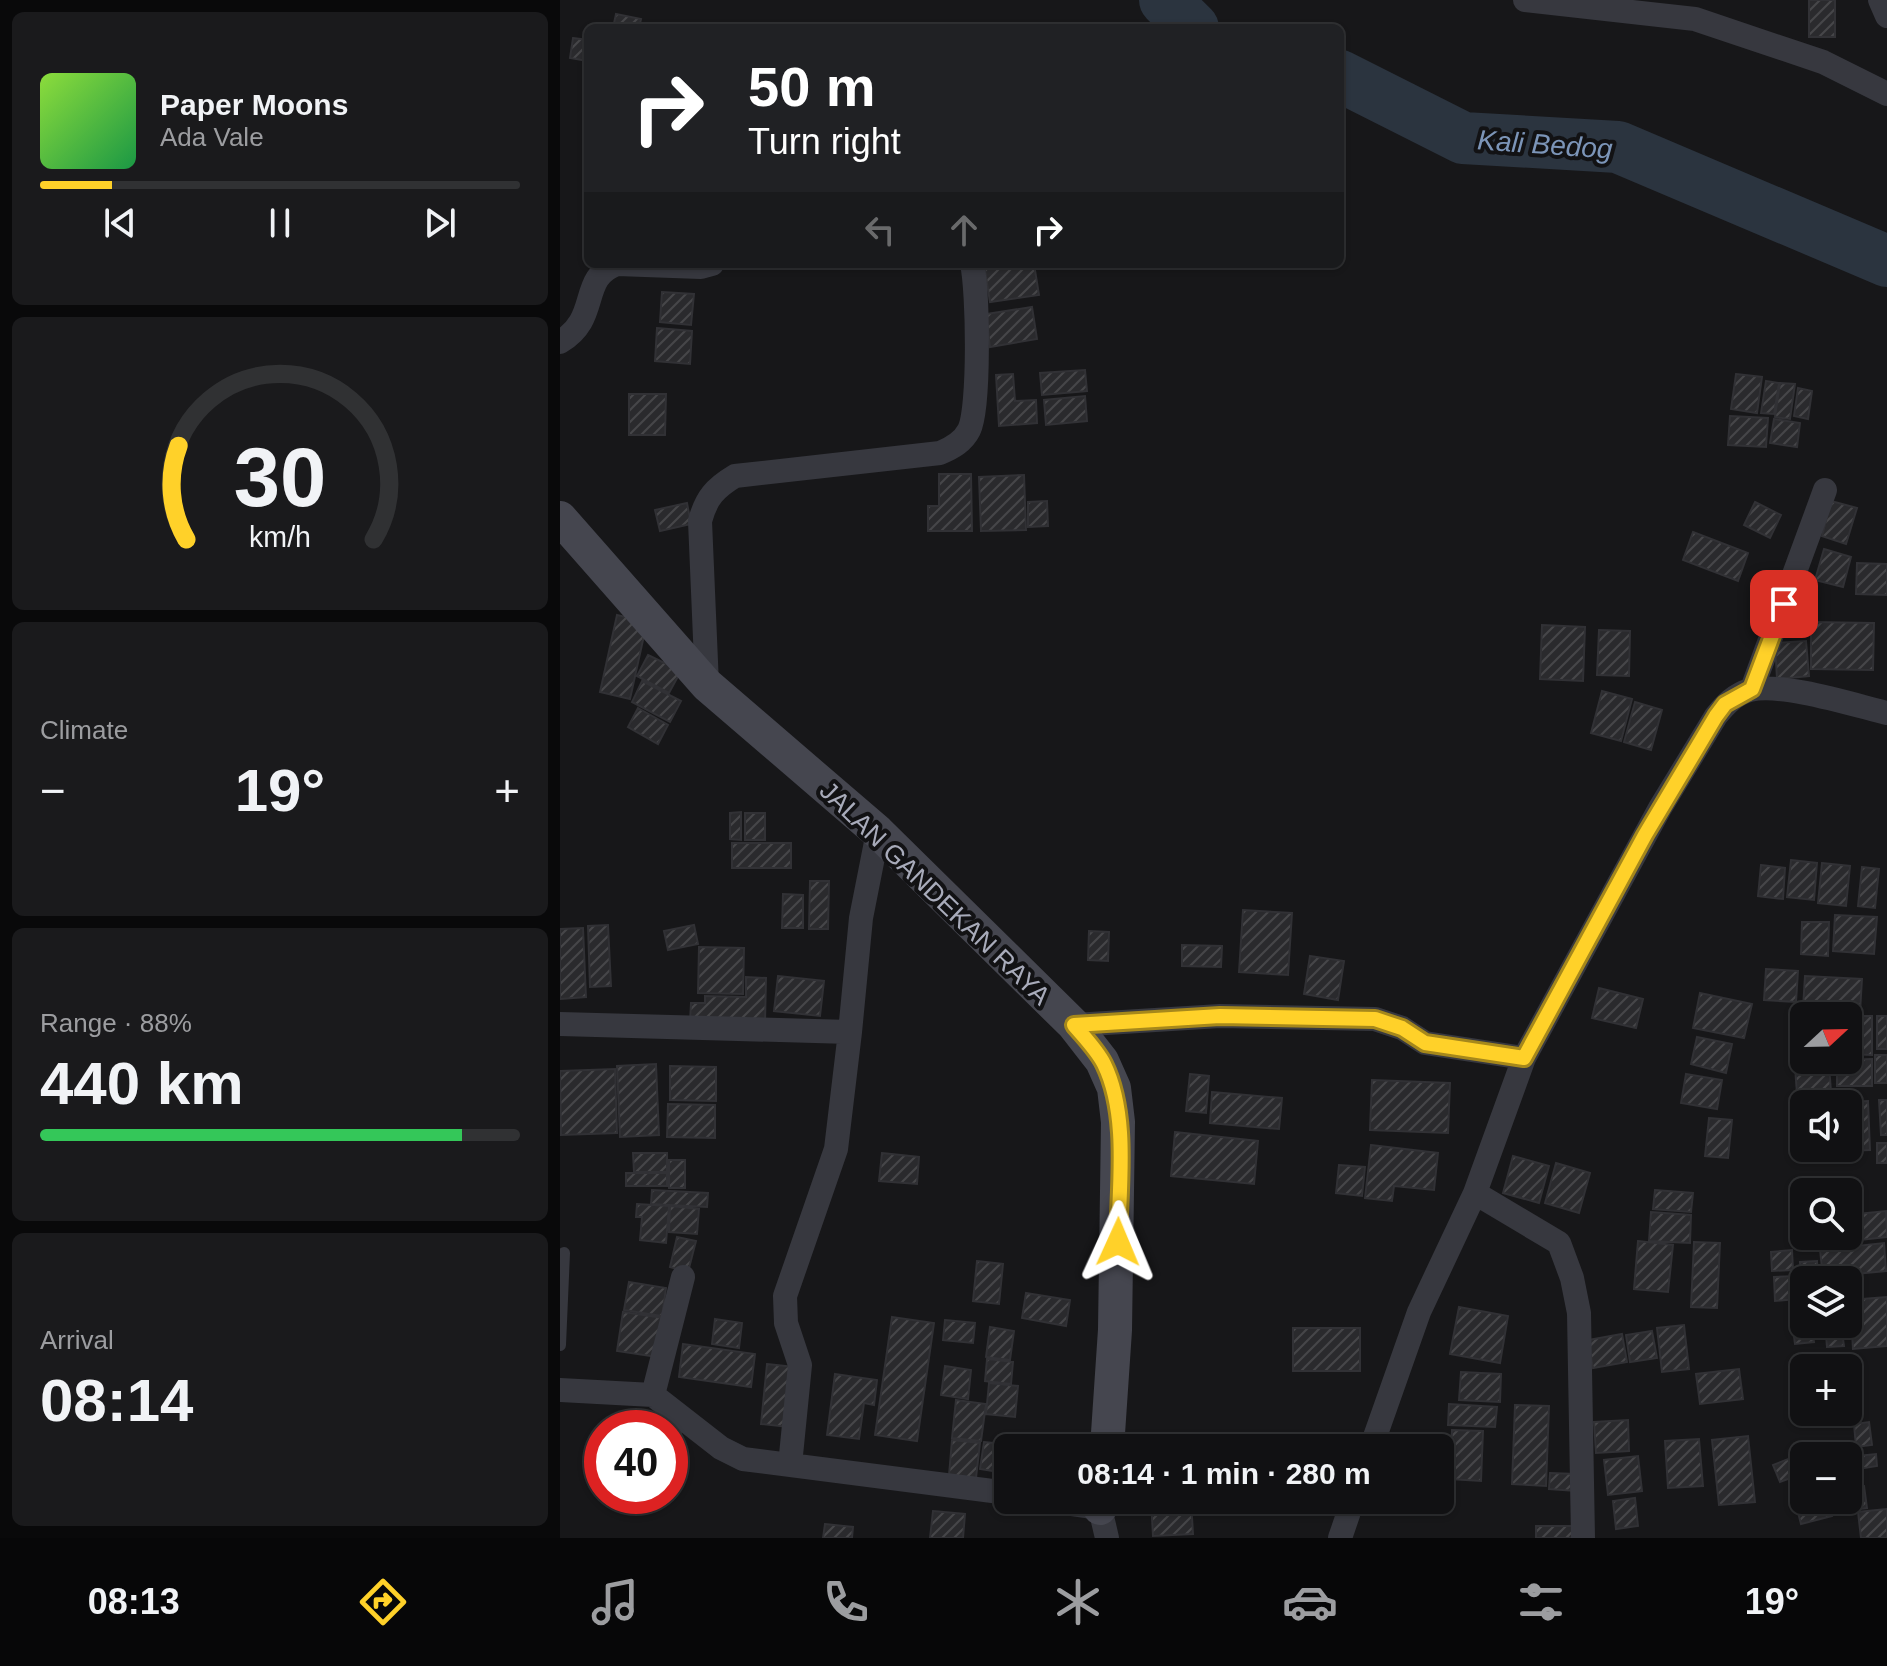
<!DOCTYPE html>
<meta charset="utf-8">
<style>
:root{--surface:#111113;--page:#1a1a1c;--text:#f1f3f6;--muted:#9c9da0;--line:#303133;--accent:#ffd129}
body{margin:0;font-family:Helvetica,sans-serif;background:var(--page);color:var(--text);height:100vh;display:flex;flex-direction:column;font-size:30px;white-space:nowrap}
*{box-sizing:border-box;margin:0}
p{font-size:26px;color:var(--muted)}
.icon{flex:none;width:44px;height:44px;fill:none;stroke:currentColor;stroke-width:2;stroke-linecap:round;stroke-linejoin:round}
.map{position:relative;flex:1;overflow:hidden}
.sheet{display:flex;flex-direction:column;gap:12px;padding:12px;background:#09090a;width:560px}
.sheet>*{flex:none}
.banner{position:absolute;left:24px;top:24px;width:760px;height:244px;border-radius:12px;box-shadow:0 2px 6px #0004,0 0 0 2px var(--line);background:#202124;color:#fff;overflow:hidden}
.needle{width:52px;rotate:68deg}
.tools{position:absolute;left:1230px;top:1002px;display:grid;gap:16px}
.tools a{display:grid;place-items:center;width:72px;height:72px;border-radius:12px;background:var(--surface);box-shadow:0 2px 6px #0004,0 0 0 2px var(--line);font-size:40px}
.speed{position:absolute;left:24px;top:1410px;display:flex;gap:16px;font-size:40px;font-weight:700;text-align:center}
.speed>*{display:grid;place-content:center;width:104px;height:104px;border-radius:50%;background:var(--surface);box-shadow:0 2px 6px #0004,0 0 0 2px var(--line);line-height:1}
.speed .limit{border:12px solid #d22;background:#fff;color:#111}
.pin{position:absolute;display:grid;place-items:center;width:68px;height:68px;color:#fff;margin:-34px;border-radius:16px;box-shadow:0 4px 12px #0006}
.me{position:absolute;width:88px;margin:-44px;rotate:1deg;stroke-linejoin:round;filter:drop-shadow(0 0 6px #0008)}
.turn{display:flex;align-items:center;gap:28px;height:168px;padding:0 32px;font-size:36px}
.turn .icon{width:104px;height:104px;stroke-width:2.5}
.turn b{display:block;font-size:56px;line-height:68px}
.lanes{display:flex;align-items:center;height:76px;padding:0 32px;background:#0003;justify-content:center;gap:40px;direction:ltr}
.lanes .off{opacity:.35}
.big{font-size:60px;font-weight:700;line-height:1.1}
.sheet .tile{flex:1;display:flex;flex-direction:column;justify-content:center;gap:12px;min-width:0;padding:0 28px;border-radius:12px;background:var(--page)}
.sheet .dial{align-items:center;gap:0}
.dial svg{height:208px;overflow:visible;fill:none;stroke:var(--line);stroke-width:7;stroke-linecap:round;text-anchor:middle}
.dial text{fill:var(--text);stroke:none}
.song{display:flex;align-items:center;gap:24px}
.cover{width:96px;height:96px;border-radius:12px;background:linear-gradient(135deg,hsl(90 70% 55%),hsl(140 70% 35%))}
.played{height:8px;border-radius:4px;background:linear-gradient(90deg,var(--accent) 15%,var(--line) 15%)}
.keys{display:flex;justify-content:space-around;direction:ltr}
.heat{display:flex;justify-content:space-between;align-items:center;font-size:44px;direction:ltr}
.charge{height:12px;border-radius:6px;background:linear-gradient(90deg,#34c759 88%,var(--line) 0)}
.trip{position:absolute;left:434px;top:1434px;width:460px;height:80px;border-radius:12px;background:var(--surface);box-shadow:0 2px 6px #0004,0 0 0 2px var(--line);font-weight:700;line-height:80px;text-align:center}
.menu{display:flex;height:128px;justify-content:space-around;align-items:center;background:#070708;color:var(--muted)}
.menu .icon{width:56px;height:56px}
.menu .active{color:var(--accent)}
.menu b{font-size:36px;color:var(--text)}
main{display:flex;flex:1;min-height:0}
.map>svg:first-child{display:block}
</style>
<main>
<section class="sheet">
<div class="tile">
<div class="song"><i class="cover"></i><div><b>Paper Moons</b><p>Ada Vale</p></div></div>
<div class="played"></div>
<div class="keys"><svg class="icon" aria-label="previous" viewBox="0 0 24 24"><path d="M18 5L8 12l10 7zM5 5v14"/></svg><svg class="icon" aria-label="pause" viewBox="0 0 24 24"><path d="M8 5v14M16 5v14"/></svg><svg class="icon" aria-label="next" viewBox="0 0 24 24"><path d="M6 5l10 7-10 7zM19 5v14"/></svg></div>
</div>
<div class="tile dial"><svg viewBox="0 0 100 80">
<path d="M14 69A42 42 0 1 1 86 69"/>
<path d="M14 69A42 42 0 0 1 11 33" stroke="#ffd129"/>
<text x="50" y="56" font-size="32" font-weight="700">30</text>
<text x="50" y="72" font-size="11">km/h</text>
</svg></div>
<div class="tile"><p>Climate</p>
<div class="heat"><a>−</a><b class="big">19°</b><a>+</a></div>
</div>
<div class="tile"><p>Range · 88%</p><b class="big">440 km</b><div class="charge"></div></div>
<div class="tile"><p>Arrival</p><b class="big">08:14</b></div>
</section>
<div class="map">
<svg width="1327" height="1538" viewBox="0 0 1327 1538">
<defs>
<pattern id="building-hatch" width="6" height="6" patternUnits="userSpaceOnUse" patternTransform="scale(2)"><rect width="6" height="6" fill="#2a2a2d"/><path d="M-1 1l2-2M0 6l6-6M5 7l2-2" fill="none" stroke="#464649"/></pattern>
</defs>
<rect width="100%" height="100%" fill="#171719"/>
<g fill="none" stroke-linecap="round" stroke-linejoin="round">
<!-- river -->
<path stroke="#2b343f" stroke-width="52" d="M605 0 633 28
M780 76 903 138 1058 147 1327 261"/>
</g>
<!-- building -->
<path fill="url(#building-hatch)" stroke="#313135" stroke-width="2" d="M1249 0H1275V37H1249Z
M56 14 81 19 79 28H53Z
M13 38 28 40V61L10 58Z
M424 264H474L479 295 430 302Z
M102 292 134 294 131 325 100 322Z
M472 307 477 339 430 347 426 314Z
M97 328 132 331 130 364 95 361Z
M525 370 527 391 482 395 480 373Z
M453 374 455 401 476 400 477 423 439 426 436 375Z
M1176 374 1202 377 1197 413 1171 409Z
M1206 381 1219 383 1214 414 1201 413Z
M1220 383 1235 384 1230 419 1215 417Z
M1238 388 1252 391 1248 419 1234 416Z
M69 394H106L105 435H69Z
M525 396 527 421 486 425 484 400Z
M1170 416 1208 418 1206 447 1168 445Z
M1214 419 1240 423 1237 447 1210 443Z
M379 474H411L412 531H368V506H379Z
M464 475 466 530 421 531 419 477Z
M487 501 488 526 468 527V502Z
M1271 501 1297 508 1286 544 1262 536Z
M1195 502 1221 515 1210 538 1184 525Z
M127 503 131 524 100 531 95 510Z
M1133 532 1188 553 1178 581 1123 560Z
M1264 549 1291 557 1283 587 1255 580Z
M1297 563 1327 564V595L1296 594Z
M57 615 87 622 70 699 40 692Z
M1251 622 1314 623 1313 670 1251 669Z
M982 625 1025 627 1023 681 980 679Z
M1039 630 1070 631 1069 676 1037 675Z
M1246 641 1249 676 1217 679 1215 643Z
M88 655 121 671 109 693 77 676Z
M82 681 121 701 110 722 72 702Z
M1042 691 1072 699 1061 741 1031 733Z
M1075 702 1102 710 1091 750 1064 742Z
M78 708 108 725 98 744 68 727Z
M181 812V840L170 839V813Z
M185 813H205V840H185Z
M172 843H231V868H172Z
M1231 860 1257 863 1254 900 1227 897Z
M1262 863 1290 866 1286 906 1258 903Z
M1201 865 1225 868 1223 899 1198 896Z
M1302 867 1319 869 1315 908 1298 906Z
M250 881H269L268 929H249Z
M223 894 243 895V928H222Z
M683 910 732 913 728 975 679 972Z
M1275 915 1317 917 1314 954 1273 951Z
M1242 922H1269L1268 956 1241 954Z
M48 925 51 986 30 987 28 926Z
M134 925 138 944 108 950 104 931Z
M23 928 26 997 0 999V929Z
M529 931 549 932 548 961 528 960Z
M622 945 662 946 661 967 622 966Z
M139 947 184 948 183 994 138 993Z
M750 956 784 961 778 1000 744 994Z
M1206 969 1238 971 1236 1002 1204 1000Z
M218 976 264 981 260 1016 214 1011Z
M1245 976 1302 979 1300 1012 1243 1008Z
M186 977 206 978 205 1023 130 1021 131 1003H145V996L186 997Z
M1039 988 1083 999 1076 1028 1032 1018Z
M1140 993 1192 1004 1184 1038 1133 1028Z
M1278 1016H1312V1055L1288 1054V1016Z
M1317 1016H1327V1049H1317Z
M1237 1019H1244V1059H1237Z
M1137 1037 1172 1044 1166 1073 1131 1064Z
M1315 1055H1327V1083H1315Z
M1312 1059V1086H1277V1060Z
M96 1064 99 1135 60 1137 57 1066Z
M1269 1064 1271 1092 1237 1094 1235 1067Z
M110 1066 156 1067V1101L110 1100Z
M55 1069 57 1133 1 1135 0 1071Z
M630 1074 649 1076 646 1113 626 1111Z
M1126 1074 1162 1080 1157 1109 1121 1103Z
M812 1080 890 1083 888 1133 810 1130Z
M652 1092 722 1098 719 1129 650 1123Z
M1319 1100H1327V1135H1321Z
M1308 1101 1310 1150 1287 1151 1286 1102Z
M108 1104 155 1105V1138L107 1137Z
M1149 1118 1172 1120 1168 1158 1145 1156Z
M615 1132 698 1141 694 1184 611 1176Z
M1317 1143H1327V1163H1317Z
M811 1145 878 1153 874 1190 834 1186 832 1201 805 1198Z
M73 1153H107V1172H74Z
M322 1153 359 1157 357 1184 319 1181Z
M953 1156 989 1166 979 1203 943 1193Z
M109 1160H125V1188H109Z
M996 1163 1030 1173 1019 1213 985 1203Z
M779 1165 805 1167 802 1196 776 1193Z
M66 1173H107V1186H66Z
M92 1190 148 1193 147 1207 91 1204Z
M1095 1190 1133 1193 1131 1212 1093 1209Z
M77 1204 109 1206 106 1243 80 1240 82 1217H76Z
M110 1206 139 1209 137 1234 109 1232Z
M1326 1211 1327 1237 1282 1242 1281 1236H1288V1215Z
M1091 1212 1131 1215 1130 1243 1089 1241Z
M117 1237 136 1241 128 1272 110 1267Z
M1078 1241 1113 1245 1108 1292 1074 1289Z
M1134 1242 1160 1243 1157 1308 1131 1307Z
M1324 1243 1326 1271 1263 1277 1260 1250Z
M1232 1250 1233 1270 1212 1271 1211 1252Z
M417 1261 443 1264 439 1304 413 1301Z
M1257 1261 1258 1280H1244L1242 1298 1240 1262Z
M1235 1276 1237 1299 1215 1301 1214 1277Z
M69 1282 106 1288 102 1316 64 1310Z
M466 1293 510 1300 506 1326 462 1318Z
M1327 1297V1346L1293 1349 1290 1300Z
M899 1307 948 1316 940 1363 890 1354Z
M63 1312 103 1318 98 1357 57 1351Z
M1244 1314V1324H1251L1254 1342 1235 1344 1231 1315Z
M332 1317 374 1323 357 1441 315 1435Z
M155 1319 182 1323 179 1348 152 1344Z
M385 1320 415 1323 413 1343 383 1340Z
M1265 1324H1281L1284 1346 1267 1347Z
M1124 1325 1129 1369 1102 1372 1097 1328Z
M430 1327 454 1331 450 1360 426 1357Z
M733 1328H800V1371H733Z
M1092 1331 1097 1358 1070 1362 1066 1335Z
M1062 1334 1067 1362 1033 1368 1028 1340Z
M123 1344 195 1354 191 1387 119 1377Z
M427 1359 453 1362 451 1384 425 1381Z
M207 1364 234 1367 228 1427 201 1424Z
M385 1366 411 1370 408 1399 381 1395Z
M1179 1369 1183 1399 1140 1404 1136 1374Z
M901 1372 941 1374 940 1402 899 1400Z
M275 1374 317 1380 314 1405 304 1403 299 1439 267 1435Z
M429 1383 458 1386 455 1417 426 1414Z
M396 1400 426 1404 421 1441 392 1438Z
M889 1404 937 1407 935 1427 888 1425Z
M955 1405 989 1406 986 1486 952 1484Z
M1068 1420 1069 1451 1036 1453 1034 1422Z
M1309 1422 1312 1445 1296 1447 1294 1424Z
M110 1430H121V1455H110Z
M892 1430 923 1431 921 1481 890 1479Z
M1188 1436 1195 1502 1159 1505 1152 1440Z
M444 1439 469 1442 468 1448H448V1477L439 1476Z
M1139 1439 1143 1486 1108 1488 1105 1441Z
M392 1440 420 1443 416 1478 389 1475Z
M424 1442 442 1444 439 1472 420 1469Z
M1251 1450 1253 1456H1244V1473L1220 1482 1213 1465Z
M1316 1454 1317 1466 1298 1469 1300 1483 1288 1485V1457Z
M1078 1456 1082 1491 1048 1495 1044 1460Z
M990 1473 1016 1474V1491L989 1489Z
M1244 1478V1500H1268L1272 1516 1241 1524 1230 1481Z
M1304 1486 1307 1508 1280 1511 1279 1500H1288V1488Z
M1075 1498 1078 1526 1056 1529 1053 1501Z
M591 1500H631L633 1534 593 1536Z
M686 1500H736V1509H687Z
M1327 1509V1538H1301L1298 1512Z
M373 1511 405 1514 403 1538H370Z
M265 1524 293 1527 292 1538H263Z
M976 1526H1012V1538H976Z"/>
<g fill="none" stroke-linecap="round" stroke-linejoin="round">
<!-- lane -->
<path stroke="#37383f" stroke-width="12" d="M0 1345 4 1253"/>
<!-- street -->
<path stroke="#37383f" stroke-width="24" d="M965 0 1135 19 1263 62 1327 94
M1320 0 1327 16
M0 342C41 318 18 278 57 264L141 267 152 264
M147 685 140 521C146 498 155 488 175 476L380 453C392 448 403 442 409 430 420 408 418 290 412 264
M1192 689 1265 490
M0 1024 290 1032 301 918 318 832
M514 1025 660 1016 815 1019 842 1028 865 1043 964 1058
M915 1193 999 1243 1012 1278 1019 1313 1023 1538
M0 1390 93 1395 161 1448 183 1459 448 1493
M93 1395 123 1277
M811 1448 859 1312 915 1193 964 1058 1100 808 1156 716C1165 705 1175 694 1190 690 1221 682 1294 705 1327 713
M230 1465 240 1365 226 1323 225 1296 276 1149 290 1032
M484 1500 540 1508 547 1538
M780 1538 793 1500"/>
<!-- secondary -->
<path stroke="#45464f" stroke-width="34" d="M0 518 147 685 318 832 514 1025 542 1061 554 1088 558 1122 555 1330 547 1448
M540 1508 541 1500"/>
</g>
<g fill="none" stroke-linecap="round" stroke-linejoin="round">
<!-- route casing -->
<g stroke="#a6881b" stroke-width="20">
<path id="route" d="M558 1242C559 1186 569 1115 544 1064 537 1050 524 1037 514 1025L660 1016 815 1019 842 1028 865 1043 964 1058 1085 835 1156 716 1165 704 1192 689 1224 604"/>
</g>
<!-- route -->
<use href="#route" stroke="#ffd129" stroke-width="14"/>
</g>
<g text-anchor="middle" stroke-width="8" stroke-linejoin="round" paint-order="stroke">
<!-- street labels -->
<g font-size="26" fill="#a8abba" stroke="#121214">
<text transform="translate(375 893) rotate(44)" y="9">JALAN GANDEKAN RAYA</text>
</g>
<!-- water labels -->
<g font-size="28" font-style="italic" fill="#7c95b8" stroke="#121214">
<text transform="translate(985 144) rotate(4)" y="10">Kali Bedog</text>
</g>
</g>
</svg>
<div class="tools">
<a><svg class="needle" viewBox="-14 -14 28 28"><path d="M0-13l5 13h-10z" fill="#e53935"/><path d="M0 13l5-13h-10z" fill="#9c9da0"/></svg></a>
<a><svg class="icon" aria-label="sound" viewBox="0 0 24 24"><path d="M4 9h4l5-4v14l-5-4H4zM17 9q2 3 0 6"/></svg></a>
<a><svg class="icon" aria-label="search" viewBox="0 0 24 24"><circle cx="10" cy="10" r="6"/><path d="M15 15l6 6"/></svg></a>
<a><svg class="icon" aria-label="layers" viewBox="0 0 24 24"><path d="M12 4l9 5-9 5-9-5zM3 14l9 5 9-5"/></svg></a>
<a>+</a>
<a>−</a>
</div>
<div class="speed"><div class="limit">40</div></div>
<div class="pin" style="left:1224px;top:604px;background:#d93025"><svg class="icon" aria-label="arrive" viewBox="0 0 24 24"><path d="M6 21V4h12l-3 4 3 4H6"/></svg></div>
<svg class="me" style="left:558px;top:1242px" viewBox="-20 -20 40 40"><path d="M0-17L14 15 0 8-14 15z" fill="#ffd129" stroke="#fff" stroke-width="4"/></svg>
<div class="trip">08:14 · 1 min · 280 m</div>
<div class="banner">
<div class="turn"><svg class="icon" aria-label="right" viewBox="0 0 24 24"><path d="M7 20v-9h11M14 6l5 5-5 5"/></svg><div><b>50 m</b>Turn right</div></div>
<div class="lanes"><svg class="icon off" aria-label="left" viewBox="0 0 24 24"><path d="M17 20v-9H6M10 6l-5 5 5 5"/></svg><svg class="icon off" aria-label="ahead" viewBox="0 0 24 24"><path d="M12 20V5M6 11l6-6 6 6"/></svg><svg class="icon" aria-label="right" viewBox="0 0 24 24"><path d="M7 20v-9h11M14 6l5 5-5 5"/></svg></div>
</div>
</div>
</main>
<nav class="menu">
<b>08:13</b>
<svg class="icon active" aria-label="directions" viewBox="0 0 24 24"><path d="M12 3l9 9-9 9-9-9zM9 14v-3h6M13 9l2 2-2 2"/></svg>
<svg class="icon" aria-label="music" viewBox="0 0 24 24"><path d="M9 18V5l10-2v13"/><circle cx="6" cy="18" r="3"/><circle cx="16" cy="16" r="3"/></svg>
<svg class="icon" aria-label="phone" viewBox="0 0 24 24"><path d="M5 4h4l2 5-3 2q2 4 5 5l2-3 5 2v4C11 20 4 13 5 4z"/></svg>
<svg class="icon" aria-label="climate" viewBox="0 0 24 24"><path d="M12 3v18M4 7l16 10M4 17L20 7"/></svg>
<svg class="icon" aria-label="car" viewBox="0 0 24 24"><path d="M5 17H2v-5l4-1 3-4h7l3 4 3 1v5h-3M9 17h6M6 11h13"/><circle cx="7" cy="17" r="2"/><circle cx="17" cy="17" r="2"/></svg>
<svg class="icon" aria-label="filters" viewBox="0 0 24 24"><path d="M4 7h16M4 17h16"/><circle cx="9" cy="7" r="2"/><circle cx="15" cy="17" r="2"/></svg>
<b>19°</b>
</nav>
